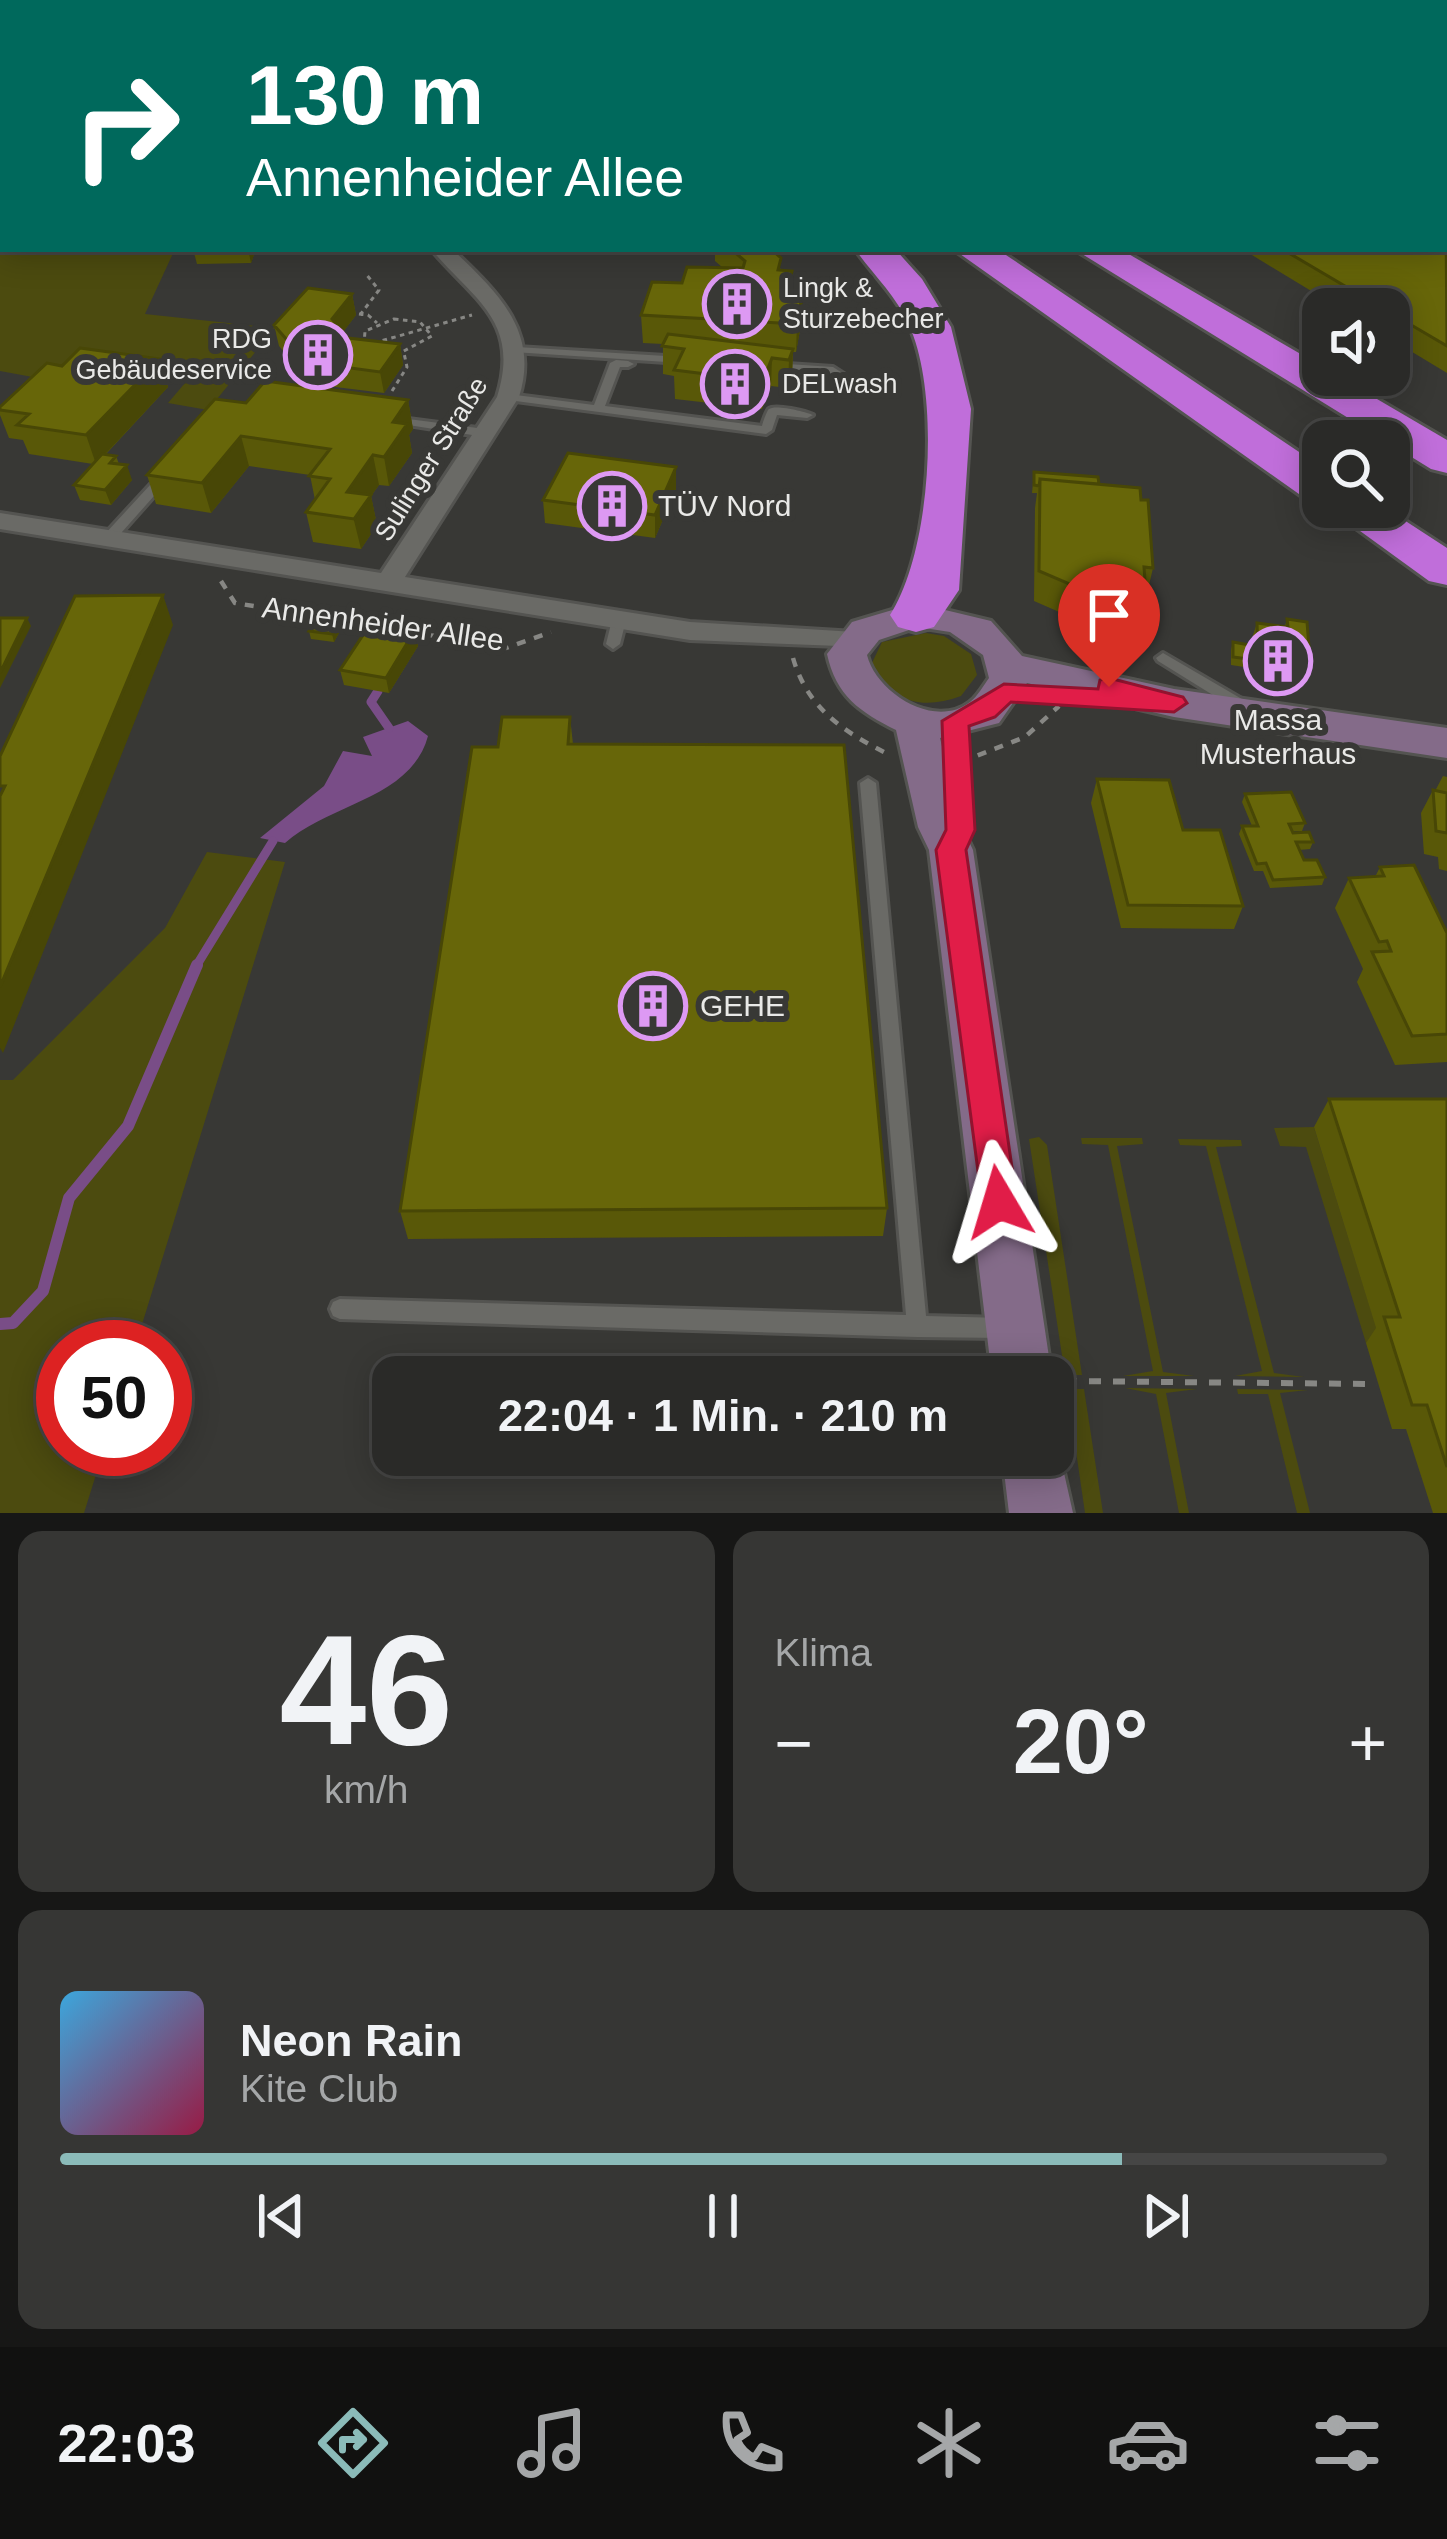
<!DOCTYPE html>
<html lang="de">
<meta charset="utf-8">
<style>
:root{--surface:#2a2a28;--page:#363634;--text:#f1f3f6;--muted:#a5a7a8;--line:#464645;--accent:#8bbbb9}
body{margin:0;font-family:Helvetica,sans-serif;background:var(--page);color:var(--text);height:100vh;display:flex;flex-direction:column;font-size:45px;white-space:nowrap}
*{box-sizing:border-box;margin:0}
p{font-size:39px;color:var(--muted)}
.icon{flex:none;width:66px;height:66px;fill:none;stroke:currentColor;stroke-width:2;stroke-linecap:round;stroke-linejoin:round}
.map{position:relative;height:1513px;overflow:hidden}
.sheet{display:flex;flex-direction:column;gap:18px;padding:18px;background:#171716;flex:1}
.sheet>*{flex:none}
.top-card{position:absolute;left:0px;top:0px;width:1449px;height:252px;box-shadow:0 6px 30px #0003,0 0 0 3px var(--line);background:#00695c;color:#fff;overflow:hidden}
.tools{position:absolute;left:1302px;top:288px;display:grid;gap:24px}
.tools a{display:grid;place-items:center;width:108px;height:108px;border-radius:24px;background:var(--surface);box-shadow:0 6px 30px #0003,0 0 0 3px var(--line);font-size:60px}
.speed{position:absolute;left:36px;top:1320px;display:flex;gap:24px;font-size:60px;font-weight:700;text-align:center}
.speed>*{display:grid;place-content:center;width:156px;height:156px;border-radius:50%;background:var(--surface);box-shadow:0 6px 30px #0003,0 0 0 3px var(--line);line-height:1}
.speed .limit{border:18px solid #d22;background:#fff;color:#111}
.pin{position:absolute;display:grid;place-items:center;width:102px;height:102px;color:#fff;margin:-123px -51px;border-radius:50% 50% 50% 0;rotate:-45deg;box-shadow:0 0 12px #0007}
.pin .icon{rotate:45deg}
.me{position:absolute;width:132px;margin:-66px;rotate:353deg;stroke-linejoin:round;filter:drop-shadow(0 0 9px #0008)}
.turn{display:flex;align-items:center;gap:42px;height:252px;padding:0 48px;font-size:54px}
.turn .icon{width:156px;height:156px;stroke-width:2.5}
.turn b{display:block;font-size:84px;line-height:102px}
.big{font-size:90px;font-weight:700;line-height:1.1}
.sheet .tile{flex:1;display:flex;flex-direction:column;justify-content:center;gap:18px;min-width:0;padding:0 42px;border-radius:24px;background:var(--page)}
.sheet .dial{align-items:center;gap:0}
.dial b{font-size:156px;line-height:1}
.song{display:flex;align-items:center;gap:36px}
.cover{width:144px;height:144px;border-radius:18px;background:linear-gradient(135deg,hsl(200 70% 55%),hsl(340 70% 35%))}
.played{height:12px;border-radius:6px;background:linear-gradient(90deg,var(--accent) 80%,var(--line) 80%)}
.keys{display:flex;justify-content:space-around;direction:ltr}
.heat{display:flex;justify-content:space-between;align-items:center;font-size:66px;direction:ltr}
.sheet .tiles{flex:1;display:grid;gap:18px;grid-template-columns:1fr 1fr}
.tile:last-child{grid-column:span 2}
.trip{position:absolute;left:372px;top:1356px;width:702px;height:120px;border-radius:24px;background:var(--surface);box-shadow:0 6px 30px #0003,0 0 0 3px var(--line);font-weight:700;line-height:120px;text-align:center}
.dock{display:flex;height:192px;justify-content:space-around;align-items:center;background:#111110;color:var(--muted)}
.dock .icon{width:84px;height:84px}
.dock .current{color:var(--accent)}
.dock b{font-size:54px;color:var(--text)}
.map>svg:first-child{display:block}
</style>
<div class="map">
<svg width="1447" height="1513" viewBox="0 0 1447 1513">
<rect width="100%" height="100%" fill="#383835"/>
<!-- green -->
<path fill="#4c4b0f" d="M0 219 3 249H175L145 314 275 328 208 410 168 403 185 383 66 365 49 380 0 371Z
M926 633 944 636 971 654 977 675 961 696C921 711 892 701 870 667L882 642Z
M207 852 285 862 135 1347H63V1449H104L84 1513H0V1080H13L165 928Z
M1314 1127 1381 1343H1366L1306 1147 1280 1146 1274 1128Z
M1039 1137 1047 1145 1082 1375H1065L1029 1139Z
M1081 1138H1142L1143 1144 1117 1146 1163 1372 1194 1376H1123L1153 1371 1108 1145 1082 1144Z
M1178 1139 1241 1140 1242 1146 1216 1147 1274 1373 1304 1377 1235 1376 1262 1371 1206 1146 1180 1145Z
M1125 1388 1197 1389 1166 1393 1189 1513H1179L1156 1394Z
M1067 1389H1084L1103 1513H1085Z
M1237 1389 1308 1390 1280 1393 1310 1513H1297L1268 1394H1238Z"/>
<!-- water -->
<path fill="#794d87" d="M408 721 428 736C411 799 330 803 285 843L260 838 324 786 343 751 372 756 363 737Z"/>
<g fill="none" stroke-linecap="round" stroke-linejoin="round">
<!-- stream-far1 -->
<path stroke="#794d87" stroke-width="9" d="M378 691 371 702 389 728
M195 968 273 841"/>
<!-- stream -->
<path stroke="#794d87" stroke-width="12" d="M0 1324 13 1323 43 1291 69 1198 128 1126 197 965"/>
<!-- lane casing -->
<g stroke="#545451" stroke-width="6">
<path id="lane" d="M1446 142H1447V148H1446Z
M0 194H3V200H0Z
M517 347 682 357 688 360 682 363 513 352 512 350Z
M616 360 628 361 634 364 628 367H620L605 406 762 426C762 425 767 410 769 409 775 404 807 412 813 415L807 418 777 415 772 430 766 434 508 400 502 397 508 394 594 405 610 363Z
M772 363 833 367 847 376 836 390 832 391 790 385 786 384V380L829 384 835 377 830 373 768 368V364Z
M393 417 485 429 491 433 485 437 389 422V418Z
M166 471 172 475 170 478 114 541H104L103 538 104 535 162 472Z
M619 616 626 620 620 644 613 649 606 644 612 620Z
M1163 653 1247 702 1249 706 1247 710H1237L1158 661 1156 658Z
M868 778 876 783 926 1316 1003 1318 1010 1321 1013 1328 1010 1335 1003 1338 917 1337 340 1319 333 1316 330 1309 333 1302 340 1299 906 1315 860 783Z"/>
</g>
<!-- street casing -->
<g stroke="#545451" stroke-width="6">
<path id="street" d="M1446 105H1447V115H1446Z
M0 158H3V168H0Z
M431 249H452C497 292 540 331 519 397L405 577 690 622 855 632 869 641 865 647 690 640 0 529V513L381 573 497 397C521 321 474 300 431 249Z"/>
</g>
<!-- secondary casing -->
<g stroke="#545451" stroke-width="6">
<path id="secondary" d="M916 603 991 621 1022 656 1174 689 1447 728V758L1174 717 1027 683 999 723 940 738 962 827 973 850 1052 1377H992L929 850 918 827 896 730C860 712 836 696 827 654L852 622ZM918 627 950 632 983 655 989 678C984 685 977 697 970 702 934 730 876 692 867 655L879 640Z
M1055 1433 1073 1513H1009L1002 1455H1053Z"/>
</g>
<!-- highway casing -->
<g stroke="#545451" stroke-width="6">
<path id="highway" d="M374 0H412L414 3H376Z
M483 0H523L525 3H485Z
M567 0H595L597 3H569Z
M676 0H705L707 3H678Z
M855 249H895L922 279 951 327 971 409 959 590 934 627 916 632 898 627 890 615C931 552 941 395 909 325 896 295 873 275 855 249Z
M953 249H997L1323 468V503L1306 499Z
M1074 249H1120L1323 367V375H1336L1447 440V473L1431 469Z
M1327 507H1384L1447 548V585L1429 581Z"/>
</g>
<!-- path-far2 -->
<path stroke="#878784" stroke-width="3" stroke-dasharray="4.5 4.5" stroke-linecap="butt" d="M350 313 368 315 377 323
M360 315 379 290 366 274
M394 319 420 322 432 336 400 353 364 345 365 331Z
M374 343 472 315
M392 391 407 367 404 353"/>
<!-- path-far1 -->
<path stroke="#878784" stroke-width="4.5" stroke-dasharray="9 9" stroke-linecap="butt" d="M221 581 235 603 370 625
M411 632 506 648 551 632
M793 658C807 707 842 731 886 753
M961 762 1025 737 1059 706"/>
<!-- path -->
<path stroke="#878784" stroke-width="6" stroke-dasharray="12 12" stroke-linecap="butt" d="M1065 1381 1377 1384"/>
<!-- lane -->
<use href="#lane" fill="#6a6a66" fill-rule="evenodd"/>
<!-- street -->
<use href="#street" fill="#6a6a66" fill-rule="evenodd"/>
<!-- secondary -->
<use href="#secondary" fill="#846b89" fill-rule="evenodd"/>
<!-- highway -->
<use href="#highway" fill="#c06eda" fill-rule="evenodd"/>
</g>
<!-- wall -->
<path fill="#595808" d="M1035 0H1099L1098 3H1036Z
M1447 222V373L1389 338V309H1341L1242 249H1446Z
M193 249H256L251 263 197 264Z
M715 249H771L781 270 792 271V291L802 319 796 352H793L792 377 788 388 771 386 762 409 675 399 674 376 663 374V344L643 343 641 315 682 283 722 267 715 261Z
M352 294 356 315 343 332 348 338 400 344 403 365 384 393 311 384 279 346 274 325Z
M160 359 168 387 106 454 116 456 119 464 132 480 111 505 80 500 74 485 93 464 29 454 23 440 9 438 0 415V407L62 366Z
M408 400 413 429 409 435 412 453 389 486 379 485 371 496 377 525 361 549 313 542 306 512 315 500 310 475 249 466 211 513 156 504 147 475 246 403Z
M676 467V489L655 538 545 523 543 500Z
M1034 472 1099 484 1141 500 1153 568 1146 598H1141L1137 611 1103 608 1089 625 1034 601 1035 508 1037 493H1032Z
M1287 619 1310 660 1304 676 1231 665V650L1233 642 1252 645V638L1257 623 1285 626Z
M339 623 340 631 334 642 311 639 309 631Z
M415 630 418 646 389 693 344 685 340 670Z
M570 717 573 744 887 1208 883 1236 408 1239 400 1211 498 747Z
M1443 776 1447 777V871L1439 869 1438 857 1424 854 1421 813 1433 790 1435 791Z
M1097 779 1183 830 1243 906 1234 929 1121 928 1091 803Z
M1245 794 1305 823 1302 831H1293L1313 842 1310 849 1299 850 1304 860 1325 877 1322 885 1270 888 1263 871H1254L1239 834 1242 826H1252L1242 802Z
M1380 867 1447 933V1062L1395 1065 1357 982 1363 969 1335 908 1349 878 1375 877Z
M1329 1099H1447V1513H1433L1406 1429H1392L1366 1343 1376 1328 1314 1127Z"/>
<!-- shaded-wall -->
<path fill="#484706" d="M248 249H256L251 263Z
M803 291 802 319 796 352 797 324Z
M352 294 356 315 337 340 332 319Z
M400 344 403 365 384 393 380 372Z
M793 349 792 377 788 388 789 360Z
M772 358 771 386 762 409 763 381Z
M160 359 168 387 96 464 86 435Z
M408 400 413 429 409 435 412 453 389 486 384 457 393 422Z
M241 436 249 466 211 513 202 483Z
M373 455 379 485 371 496 377 525 361 549 347 492Z
M127 465 132 480 111 505 105 490Z
M676 467V489L655 538V515Z
M1110 578 1103 608 1089 625 1095 595Z
M163 595 173 625 3 1053 0 1048V987Z
M27 618 31 626 0 688V673Z
M339 623 340 631 334 642 332 634Z
M415 630 418 646 389 693 386 678Z"/>
<!-- building -->
<path fill="#676609" stroke="#484706" stroke-width="3" d="M1446 222 1447 346 1389 312V309H1384L1282 249H1446Z
M731 249H771L781 258 778 270 792 271 787 290 803 291 797 324 641 315 652 282 682 283 687 267 743 268 745 261Z
M308 288 352 294 332 319 348 338 400 344 380 372 306 362 274 325Z
M668 334 793 349 789 360 772 358 763 381 674 370 684 349 662 346Z
M80 348 160 359 86 435 17 425 29 414 0 410V407L47 363 62 366Z
M265 381 408 400 393 422 407 424 384 457 373 455 347 492 371 495 354 519 306 512 330 479 309 476 330 449 241 436 202 483 147 475 215 399 246 403Z
M568 453 676 467 655 515 543 500Z
M102 454 116 456 110 463 127 465 105 490 74 485Z
M1034 472 1098 477 1099 484 1040 479 1039 486 1034 485Z
M1040 479 1140 488 1141 500H1148L1153 568 1144 567 1145 581 1110 578 1095 595 1039 571Z
M163 595 0 987V796L5 786H0V756L75 596Z
M0 618H27L0 673Z
M1287 619 1307 622 1310 660 1258 653 1257 623 1288 627Z
M316 620 339 623 332 634 309 631Z
M371 623 415 630 386 678 340 670Z
M1233 642 1255 646 1256 660 1233 657Z
M502 717H570L568 744 844 745 887 1208 400 1211 472 747H498Z
M1097 779 1169 780 1183 830H1220L1243 906 1128 905Z
M1433 790 1447 793V833L1436 831Z
M1291 792 1305 823 1289 824 1293 833 1309 832 1313 842H1296L1304 860H1317L1325 877 1273 880 1266 863 1257 864 1242 826H1258L1245 794Z
M1414 865 1447 933V1034L1412 1036 1372 952 1391 951 1387 941 1379 942 1349 878 1384 876 1380 867Z
M1329 1099H1447V1467L1427 1405H1412L1397 1358 1384 1317H1400Z"/>
<!-- route -->
<path fill="#e11d48" stroke="#92132f" stroke-width="3" d="M1109 678 1183 697 1187 703 1174 712 1011 702 995 717 969 726 975 830 966 850 1017 1202 1012 1213 999 1218 987 1213 982 1202 936 850 946 830 942 721 1004 684 1098 689 1100 680Z"/>
<!-- icons -->
<defs>
<g id="building-ring" transform="scale(3.45)"><circle r="9.5" fill="#383835" stroke="#dd99f3" stroke-width="1.5"/><path d="M-4-6H4V6H1V3H-1V6H-4ZM-2.5-4.3h1.7v1.8h-1.7ZM.8-4.3h1.7v1.8H.8ZM-2.5-1h1.7V.8h-1.7ZM.8-1h1.7V.8H.8Z" fill="#dd99f3"/></g>
</defs>
<g fill-rule="evenodd">
<use href="#building-ring" x="737" y="304"/>
<use href="#building-ring" x="318" y="355"/>
<use href="#building-ring" x="735" y="384"/>
<use href="#building-ring" x="612" y="506"/>
<use href="#building-ring" x="1278" y="661"/>
<use href="#building-ring" x="653" y="1006"/>
</g>
<g text-anchor="middle" stroke-width="12" stroke-linejoin="round" paint-order="stroke">
<!-- far-poi labels -->
<g font-size="27" fill="#e9e9e7" stroke="#383835" text-anchor="start">
<text x="783" y="297">Lingk &amp;<tspan x="783" dy="31">Sturzebecher</tspan></text>
<text x="272" y="348" text-anchor="end">RDG<tspan x="272" dy="31">Gebäudeservice</tspan></text>
<text x="782" y="393">DELwash</text>
</g>
<!-- far-street labels -->
<g font-size="27" fill="#e9e9e7" stroke="#383835">
<text transform="translate(431 459) rotate(-58)" y="9">Sulinger Straße</text>
</g>
<!-- poi labels -->
<g font-size="30" fill="#e9e9e7" stroke="#383835" text-anchor="start">
<text x="658" y="516">TÜV Nord</text>
<text x="1278" y="730" text-anchor="middle">Massa<tspan x="1278" dy="34">Musterhaus</tspan></text>
<text x="700" y="1016">GEHE</text>
</g>
<!-- street labels -->
<g font-size="30" fill="#e9e9e7" stroke="#383835">
<text transform="translate(383 624) rotate(8)" y="10">Annenheider Allee</text>
</g>
</g>
</svg>
<div class="tools">
<a><svg class="icon" aria-label="sound" viewBox="0 0 24 24"><path d="M4 9h4l5-4v14l-5-4H4zM17 9q2 3 0 6"/></svg></a>
<a><svg class="icon" aria-label="search" viewBox="0 0 24 24"><circle cx="10" cy="10" r="6"/><path d="M15 15l6 6"/></svg></a>
</div>
<div class="speed"><div class="limit">50</div></div>
<div class="pin" style="left:1109px;top:687px;background:#d93025"><svg class="icon" aria-label="arrive" viewBox="0 0 24 24"><path d="M6 21V4h12l-3 4 3 4H6"/></svg></div>
<svg class="me" style="left:999px;top:1202px" viewBox="-20 -20 40 40"><path d="M0-17L14 15 0 8-14 15z" fill="#e11d48" stroke="#fff" stroke-width="4"/></svg>
<div class="trip">22:04 · 1 Min. · 210 m</div>
<div class="top-card">
<div class="turn"><svg class="icon" aria-label="right" viewBox="0 0 24 24"><path d="M7 20v-9h11M14 6l5 5-5 5"/></svg><div><b>130 m</b>Annenheider Allee</div></div>
</div>
</div>
<section class="sheet">
<div class="tiles">
<div class="tile dial"><b>46</b><p>km/h</p></div>
<div class="tile"><p>Klima</p>
<div class="heat"><a>−</a><b class="big">20°</b><a>+</a></div>
</div>
<div class="tile">
<div class="song"><i class="cover"></i><div><b>Neon Rain</b><p>Kite Club</p></div></div>
<div class="played"></div>
<div class="keys"><svg class="icon" aria-label="previous" viewBox="0 0 24 24"><path d="M18 5L8 12l10 7zM5 5v14"/></svg><svg class="icon" aria-label="pause" viewBox="0 0 24 24"><path d="M8 5v14M16 5v14"/></svg><svg class="icon" aria-label="next" viewBox="0 0 24 24"><path d="M6 5l10 7-10 7zM19 5v14"/></svg></div>
</div>
</div>
</section>
<nav class="dock">
<b>22:03</b>
<svg class="icon current" aria-label="directions" viewBox="0 0 24 24"><path d="M12 3l9 9-9 9-9-9zM9 14v-3h6M13 9l2 2-2 2"/></svg>
<svg class="icon" aria-label="music" viewBox="0 0 24 24"><path d="M9 18V5l10-2v13"/><circle cx="6" cy="18" r="3"/><circle cx="16" cy="16" r="3"/></svg>
<svg class="icon" aria-label="phone" viewBox="0 0 24 24"><path d="M5 4h4l2 5-3 2q2 4 5 5l2-3 5 2v4C11 20 4 13 5 4z"/></svg>
<svg class="icon" aria-label="climate" viewBox="0 0 24 24"><path d="M12 3v18M4 7l16 10M4 17L20 7"/></svg>
<svg class="icon" aria-label="car" viewBox="0 0 24 24"><path d="M5 17H2v-5l4-1 3-4h7l3 4 3 1v5h-3M9 17h6M6 11h13"/><circle cx="7" cy="17" r="2"/><circle cx="17" cy="17" r="2"/></svg>
<svg class="icon" aria-label="filters" viewBox="0 0 24 24"><path d="M4 7h16M4 17h16"/><circle cx="9" cy="7" r="2"/><circle cx="15" cy="17" r="2"/></svg>
</nav>
